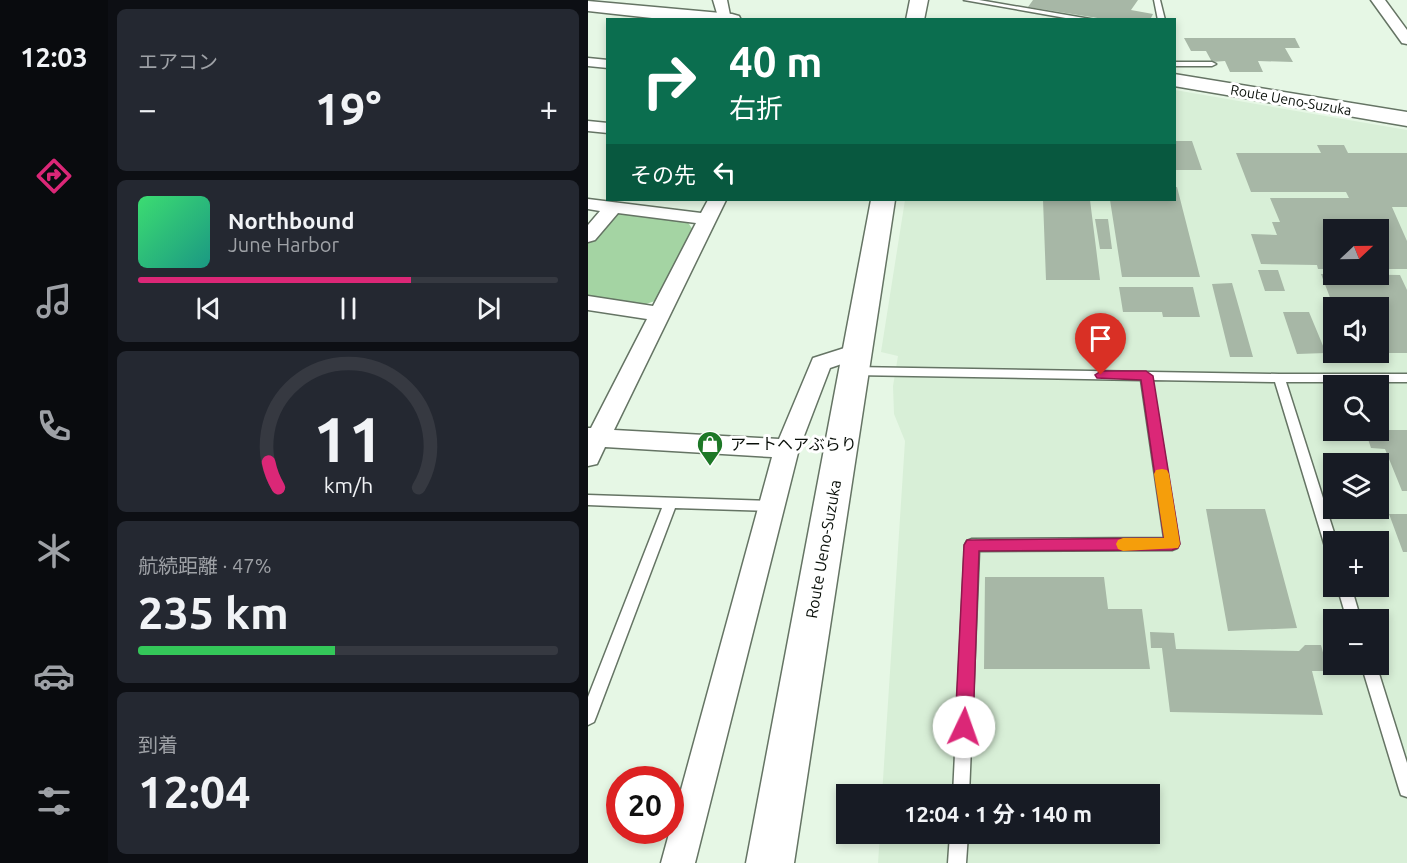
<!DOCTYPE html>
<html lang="ja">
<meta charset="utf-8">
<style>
:root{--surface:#171b24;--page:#242831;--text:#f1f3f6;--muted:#9ea1a6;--line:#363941;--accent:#db2777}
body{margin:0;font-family:Ubuntu,"Noto Sans JP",sans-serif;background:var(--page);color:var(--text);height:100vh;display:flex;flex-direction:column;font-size:22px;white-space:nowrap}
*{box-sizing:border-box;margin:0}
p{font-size:20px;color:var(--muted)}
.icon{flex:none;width:33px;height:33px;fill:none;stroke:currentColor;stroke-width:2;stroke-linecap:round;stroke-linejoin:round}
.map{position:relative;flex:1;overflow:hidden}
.drawer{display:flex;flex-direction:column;gap:9px;padding:9px;background:#0d0f14;width:480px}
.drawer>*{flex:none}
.top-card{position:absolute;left:18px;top:18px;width:570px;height:183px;border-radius:0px;box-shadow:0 3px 9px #0003;background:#0b6e4f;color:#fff;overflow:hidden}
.needle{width:39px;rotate:68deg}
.tools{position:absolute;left:735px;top:219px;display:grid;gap:12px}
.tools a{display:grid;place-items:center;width:66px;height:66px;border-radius:0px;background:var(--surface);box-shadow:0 3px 9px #0003;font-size:30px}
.speed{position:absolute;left:18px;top:766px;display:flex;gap:12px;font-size:30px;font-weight:700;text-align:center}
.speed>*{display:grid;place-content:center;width:78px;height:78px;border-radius:50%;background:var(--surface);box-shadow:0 3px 9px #0003;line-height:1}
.speed .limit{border:9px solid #d22;background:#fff;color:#111}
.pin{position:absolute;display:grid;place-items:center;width:51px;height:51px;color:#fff;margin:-62px -26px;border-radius:50% 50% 50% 0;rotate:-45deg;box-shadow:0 0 6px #0007}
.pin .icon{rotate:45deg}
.me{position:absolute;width:66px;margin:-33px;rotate:3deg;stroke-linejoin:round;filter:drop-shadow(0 0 4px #0008)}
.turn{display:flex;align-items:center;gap:21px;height:126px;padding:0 24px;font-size:27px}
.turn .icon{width:78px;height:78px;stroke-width:2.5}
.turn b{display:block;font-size:42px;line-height:51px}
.then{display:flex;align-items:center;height:57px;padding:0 24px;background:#0003;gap:12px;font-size:22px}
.big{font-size:45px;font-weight:700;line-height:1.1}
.drawer .tile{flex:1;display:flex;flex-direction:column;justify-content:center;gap:9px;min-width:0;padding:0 21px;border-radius:9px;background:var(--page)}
.drawer .dial{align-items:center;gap:0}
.dial svg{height:156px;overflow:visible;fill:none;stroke:var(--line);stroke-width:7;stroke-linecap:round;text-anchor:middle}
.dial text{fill:var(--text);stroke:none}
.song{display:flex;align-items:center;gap:18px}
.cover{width:72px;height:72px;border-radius:9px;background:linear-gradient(135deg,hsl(140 70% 55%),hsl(170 70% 35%))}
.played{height:6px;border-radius:3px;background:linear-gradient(90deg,var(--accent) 65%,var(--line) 65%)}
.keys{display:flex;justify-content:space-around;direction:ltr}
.heat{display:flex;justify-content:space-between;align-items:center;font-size:33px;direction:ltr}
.charge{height:9px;border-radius:4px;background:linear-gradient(90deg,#34c759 47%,var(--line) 0)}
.trip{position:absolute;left:248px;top:784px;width:324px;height:60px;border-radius:0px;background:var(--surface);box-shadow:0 3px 9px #0003;font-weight:700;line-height:60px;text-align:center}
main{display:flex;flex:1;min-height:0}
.tab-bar{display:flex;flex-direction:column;width:108px;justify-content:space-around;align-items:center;background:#090b0e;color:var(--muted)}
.tab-bar .icon{width:42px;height:42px}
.tab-bar .on{color:var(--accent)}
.tab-bar b{font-size:27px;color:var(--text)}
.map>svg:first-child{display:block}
</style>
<main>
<nav class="tab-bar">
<b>12:03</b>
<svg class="icon on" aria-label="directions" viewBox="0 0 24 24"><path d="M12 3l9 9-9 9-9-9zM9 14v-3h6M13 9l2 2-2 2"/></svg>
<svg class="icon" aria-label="music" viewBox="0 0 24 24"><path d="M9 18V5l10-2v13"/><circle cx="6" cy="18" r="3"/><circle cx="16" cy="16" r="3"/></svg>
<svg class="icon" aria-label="phone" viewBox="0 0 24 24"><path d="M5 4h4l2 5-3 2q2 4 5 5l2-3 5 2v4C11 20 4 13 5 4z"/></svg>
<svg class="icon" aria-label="climate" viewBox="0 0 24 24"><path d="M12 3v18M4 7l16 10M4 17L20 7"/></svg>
<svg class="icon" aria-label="car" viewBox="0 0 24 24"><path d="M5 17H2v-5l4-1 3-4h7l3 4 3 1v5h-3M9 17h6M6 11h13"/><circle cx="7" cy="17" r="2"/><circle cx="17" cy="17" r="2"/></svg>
<svg class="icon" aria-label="filters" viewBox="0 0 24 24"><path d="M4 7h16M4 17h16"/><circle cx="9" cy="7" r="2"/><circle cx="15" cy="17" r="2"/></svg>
</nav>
<section class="drawer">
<div class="tile"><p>エアコン</p>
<div class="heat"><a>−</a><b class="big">19°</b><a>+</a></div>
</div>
<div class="tile">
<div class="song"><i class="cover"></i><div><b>Northbound</b><p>June Harbor</p></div></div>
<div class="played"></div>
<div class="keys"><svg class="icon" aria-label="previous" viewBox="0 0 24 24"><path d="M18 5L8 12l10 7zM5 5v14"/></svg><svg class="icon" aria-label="pause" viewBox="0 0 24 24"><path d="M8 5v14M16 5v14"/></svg><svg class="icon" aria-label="next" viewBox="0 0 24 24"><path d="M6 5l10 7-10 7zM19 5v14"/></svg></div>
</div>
<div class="tile dial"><svg viewBox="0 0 100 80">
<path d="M14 69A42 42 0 1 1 86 69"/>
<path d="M14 69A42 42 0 0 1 9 56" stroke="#db2777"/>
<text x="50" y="56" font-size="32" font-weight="700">11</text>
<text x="50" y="72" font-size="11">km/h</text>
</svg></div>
<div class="tile"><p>航続距離 · 47%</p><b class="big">235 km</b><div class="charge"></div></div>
<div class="tile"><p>到着</p><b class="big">12:04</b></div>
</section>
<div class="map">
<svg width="819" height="863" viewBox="0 0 819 863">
<rect width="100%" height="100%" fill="#e6f7e5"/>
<!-- built -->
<path fill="#d8efd7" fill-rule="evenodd" d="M587 90 819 130V863H290L292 834H561V795H294L317 441 306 414 305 386 310 356 293 352 317 200H586ZM746 230H790V274H746ZM746 308H790V352H746ZM746 386H790V430H746ZM746 464H790V508H746ZM746 542H790V586H746ZM746 620H790V664H746Z"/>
<!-- green -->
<path fill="#a4d4a3" d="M28 213 99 221 105 230 70 300 55 305 0 297V243Z"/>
<!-- building -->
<path fill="#a7b7a6" d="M445 0H550L543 10 565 14 562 20H522L440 7Z
M596 38H707L712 48H697L705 62 670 61 675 72H642L637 61 624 62 618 51H603Z
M586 141H604L614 170H586Z
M729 145H756L760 153H819V207H804L819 241V269H790V230H746V269H730L729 265 673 264 663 234 689 235 684 222H692L682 198H761L758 192H663L648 153H733Z
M586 187H589L612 277H534L522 200H586Z
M455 200H502L512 280H458Z
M507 219H520L524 249H512Z
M670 270H690L697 291H677Z
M733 274 812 275 819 290V353H790V308H746Z
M644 283 665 357H642L624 284Z
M531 287H605L612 317H575L574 312H535Z
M695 312H721L738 353 709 354Z
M777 430H819V491H814L797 449 783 448Z
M618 509H677L709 628 640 631Z
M801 514H819V552H815Z
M397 577H516L520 609H554L562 669H396Z
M562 632 586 633 588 649 711 651 717 645H733L740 671H724L735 715 582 712 574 648H563Z"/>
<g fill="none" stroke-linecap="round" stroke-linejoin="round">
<!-- lane casing -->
<g stroke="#657464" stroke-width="3">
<path id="lane" d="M376 0H391L508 20H489Z
M566 0H572L577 20H570Z
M586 62H624L628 64 624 66H586Z
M265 367 691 374H819V382H698L749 542H746V559L741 557 739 553 687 382 564 380 591 544 589 548 584 550 391 551 381 795H365L377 545 379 541 384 539 576 538 553 380 265 375 259 371Z
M0 495 184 501 189 502 190 506 189 510 184 511 87 508 8 717 6 722 0 725V697L74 508 0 505Z
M749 586H763L773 620H759Z
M773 664H788L819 763V797L813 795 811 789Z
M362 834H380L378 863H360Z"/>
</g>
<!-- street casing -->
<g stroke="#657464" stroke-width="3">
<path id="street" d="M125 0H139L143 20H131Z
M783 0H797L819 30V44L814 43Z
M0 58 20 60V68L0 66Z
M0 121 20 123V133L0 131Z
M0 199 113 213 120 200H138L26 430 191 439 225 358 269 344 277 346 280 351 277 356 242 368 211 449 107 863H73L184 457 17 447 9 464 0 466V428H3L59 319 0 310V296L65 306 108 223 30 213 7 240 0 242V225L12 211 0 209Z"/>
</g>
<!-- secondary casing -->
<g stroke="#657464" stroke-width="3">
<path id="secondary" d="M322 0H340L336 20H318Z
M0 1 144 14 151 16 153 20H82L0 11Z
M586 74 819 112V126L586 86Z
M283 200H307L206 863H158Z"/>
</g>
<!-- lane -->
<use href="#lane" fill="#fff" fill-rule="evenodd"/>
<!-- street -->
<use href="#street" fill="#fff" fill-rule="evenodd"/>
<!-- secondary -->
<use href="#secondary" fill="#fff" fill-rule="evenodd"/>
</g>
<!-- route -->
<path fill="#db2777" stroke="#8e194d" stroke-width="1.5" d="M513 371H558L565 376 592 544 590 548 584 550 391 551 385 727 382 733 376 735 369 733 367 727 376 545 379 540 576 538 553 380 509 378 507 375Z"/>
<!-- slow -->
<path fill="#f59e0b" d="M574 469 579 470 581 474 592 544 590 548 535 551 530 549 528 544 530 540 535 538H576L566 474 568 470Z"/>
<!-- icons -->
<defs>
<g id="shop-pin" transform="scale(1.35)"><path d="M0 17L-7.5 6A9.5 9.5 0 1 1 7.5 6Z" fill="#1d7827" stroke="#fff"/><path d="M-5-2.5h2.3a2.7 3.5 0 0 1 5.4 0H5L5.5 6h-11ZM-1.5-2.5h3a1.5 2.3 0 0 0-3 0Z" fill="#fff"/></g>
</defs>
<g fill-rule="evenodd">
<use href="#shop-pin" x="122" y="444"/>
</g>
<g text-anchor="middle" stroke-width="6" stroke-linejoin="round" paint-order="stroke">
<!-- far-street labels -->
<g font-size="14" fill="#090f09" stroke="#fff">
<text transform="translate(703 100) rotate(10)" y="5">Route Ueno-Suzuka</text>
</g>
<!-- poi labels -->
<g font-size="16" fill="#090f09" stroke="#fff" text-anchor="start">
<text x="142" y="450">アートヘアぶらり</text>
</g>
<!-- street labels -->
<g font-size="16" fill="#090f09" stroke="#fff">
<text transform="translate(235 549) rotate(-80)" y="6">Route Ueno-Suzuka</text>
</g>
</g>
</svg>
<div class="tools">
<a><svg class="needle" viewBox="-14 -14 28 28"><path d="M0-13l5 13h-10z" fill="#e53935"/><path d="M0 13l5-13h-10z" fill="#9ea1a6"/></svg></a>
<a><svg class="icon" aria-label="sound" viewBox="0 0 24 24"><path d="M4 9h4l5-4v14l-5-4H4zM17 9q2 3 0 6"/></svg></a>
<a><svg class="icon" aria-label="search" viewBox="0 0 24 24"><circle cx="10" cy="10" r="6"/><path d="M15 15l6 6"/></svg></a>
<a><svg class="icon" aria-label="layers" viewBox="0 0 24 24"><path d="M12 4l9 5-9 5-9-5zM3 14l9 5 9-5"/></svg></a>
<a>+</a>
<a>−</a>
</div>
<div class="speed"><div class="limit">20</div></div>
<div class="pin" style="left:513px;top:375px;background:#d93025"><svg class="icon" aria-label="arrive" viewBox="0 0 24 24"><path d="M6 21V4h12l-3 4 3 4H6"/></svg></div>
<svg class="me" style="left:376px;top:727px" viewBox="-20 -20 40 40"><circle r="19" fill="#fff"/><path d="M0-13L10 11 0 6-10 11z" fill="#db2777"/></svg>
<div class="trip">12:04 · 1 分 · 140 m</div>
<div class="top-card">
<div class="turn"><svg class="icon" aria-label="right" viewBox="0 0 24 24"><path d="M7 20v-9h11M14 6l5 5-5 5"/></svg><div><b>40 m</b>右折</div></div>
<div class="then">その先<svg class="icon" aria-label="left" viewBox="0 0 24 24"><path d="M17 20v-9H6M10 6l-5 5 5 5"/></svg></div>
</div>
</div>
</main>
